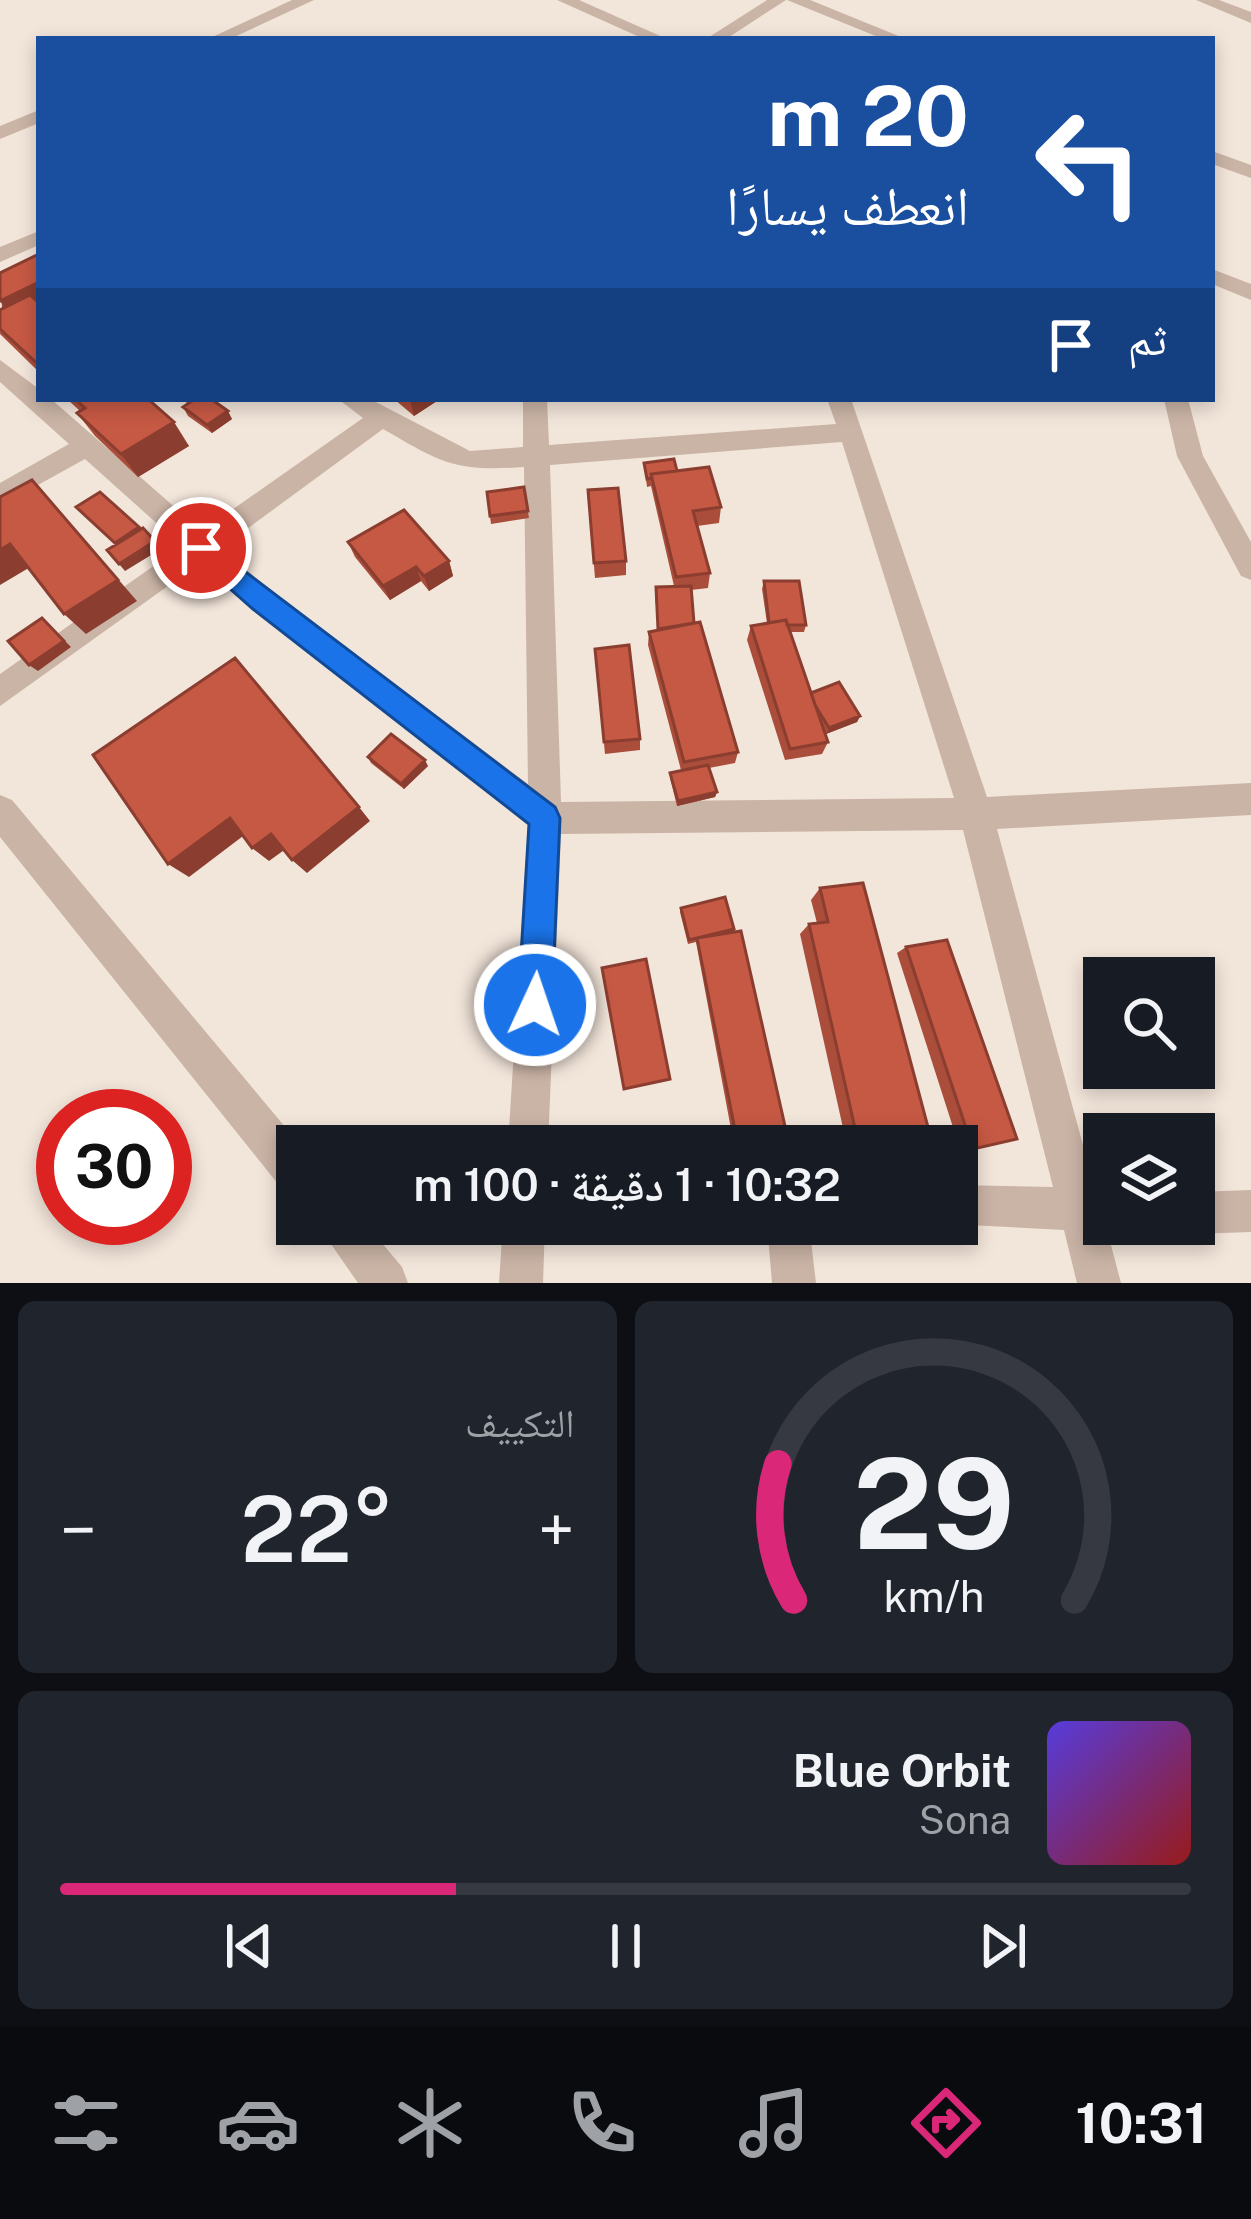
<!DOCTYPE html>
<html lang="ar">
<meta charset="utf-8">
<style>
:root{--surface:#171b24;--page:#20242c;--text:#f1f3f6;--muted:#9ea1a6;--line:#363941;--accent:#db2777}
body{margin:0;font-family:"Public Sans","Noto Naskh Arabic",sans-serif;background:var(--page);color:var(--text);direction:rtl;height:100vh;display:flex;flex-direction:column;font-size:45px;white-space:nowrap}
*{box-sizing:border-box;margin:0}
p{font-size:39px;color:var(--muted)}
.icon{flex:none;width:66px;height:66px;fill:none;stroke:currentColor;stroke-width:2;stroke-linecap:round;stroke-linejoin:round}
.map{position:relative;height:1283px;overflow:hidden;direction:ltr}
.side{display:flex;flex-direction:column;gap:18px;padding:18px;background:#0d0f14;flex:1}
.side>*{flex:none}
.banner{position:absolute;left:36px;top:36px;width:1179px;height:366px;border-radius:0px;box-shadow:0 6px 18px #0003;direction:rtl;background:#1a4fa0;color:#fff;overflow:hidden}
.fabs{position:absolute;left:1083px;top:957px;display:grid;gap:24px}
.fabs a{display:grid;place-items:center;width:132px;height:132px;border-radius:0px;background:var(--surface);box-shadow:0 6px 18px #0003;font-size:60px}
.speed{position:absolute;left:36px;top:1089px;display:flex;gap:24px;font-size:60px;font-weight:700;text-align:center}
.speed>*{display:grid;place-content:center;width:156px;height:156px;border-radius:50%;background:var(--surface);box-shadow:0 6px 18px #0003;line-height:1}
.speed .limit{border:18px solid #d22;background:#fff;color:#111}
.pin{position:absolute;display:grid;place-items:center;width:102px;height:102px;color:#fff;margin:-51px;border:6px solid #fff;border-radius:50%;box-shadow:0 3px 12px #0007}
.me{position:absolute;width:132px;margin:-66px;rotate:3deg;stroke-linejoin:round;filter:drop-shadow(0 0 9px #0008)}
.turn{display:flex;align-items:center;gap:42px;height:252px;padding:0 48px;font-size:54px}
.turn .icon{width:156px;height:156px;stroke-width:2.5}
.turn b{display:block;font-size:84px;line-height:102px}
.then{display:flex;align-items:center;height:114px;padding:0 48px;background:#0003;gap:24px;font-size:45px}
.big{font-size:90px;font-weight:600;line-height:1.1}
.side .widget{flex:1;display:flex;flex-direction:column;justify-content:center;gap:18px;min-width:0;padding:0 42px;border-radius:18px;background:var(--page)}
.side .dial{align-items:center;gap:0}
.dial svg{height:312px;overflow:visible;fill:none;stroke:var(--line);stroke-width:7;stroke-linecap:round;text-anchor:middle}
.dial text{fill:var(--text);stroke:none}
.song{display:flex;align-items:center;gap:36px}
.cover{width:144px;height:144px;border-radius:18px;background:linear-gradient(135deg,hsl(250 70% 55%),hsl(0 70% 35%))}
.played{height:12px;border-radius:6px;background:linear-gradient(90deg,var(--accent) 35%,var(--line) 35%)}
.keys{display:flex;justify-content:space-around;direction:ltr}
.heat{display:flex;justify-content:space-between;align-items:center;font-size:66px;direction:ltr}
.side .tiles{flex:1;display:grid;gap:18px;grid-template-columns:1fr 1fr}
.widget:last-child{grid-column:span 2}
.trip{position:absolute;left:276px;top:1125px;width:702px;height:120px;border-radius:0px;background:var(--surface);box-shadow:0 6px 18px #0003;font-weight:600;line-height:120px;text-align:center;direction:rtl}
.menu{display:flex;height:192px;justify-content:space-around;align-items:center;background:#090b0e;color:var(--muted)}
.menu .icon{width:84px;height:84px}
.menu .selected{color:var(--accent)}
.menu b{font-size:54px;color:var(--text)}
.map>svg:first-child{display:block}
</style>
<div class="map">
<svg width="1251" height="1283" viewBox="0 0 1251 1283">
<rect width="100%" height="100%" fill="#f2e5da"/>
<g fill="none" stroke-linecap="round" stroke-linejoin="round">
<!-- minor -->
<path fill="#cab4a6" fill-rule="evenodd" d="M292 0H314L230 39H208Z
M557 0H579L667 39H644Z
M767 0H786L726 39H706Z
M787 0H810L906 39H883Z
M1196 0H1219L1251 12V23Z
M39 110V123L0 139V126Z
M1212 151 1251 165V178L1212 164Z
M39 231V245L0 262V247Z
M1212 269 1251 284V300L1212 284Z
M0 360 39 389V399H51L202 531 363 418 338 399H370L470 451 523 447V399H547L549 445 836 424 827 399H851L987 797 1251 783V815L997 829 1095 1189H1104V1224H1119L1107 1230 1121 1283H1077L1064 1230 949 1224H957V1185L1053 1187 963 830 561 834 548 1146H508L528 825 252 610 200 563 0 706V674L182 546 85 459 0 506V483L69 444 0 382ZM383 429C442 463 454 472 524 467L528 784 272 592 221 548ZM842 442 954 798 561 802 550 465Z
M1164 399H1188L1203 456 1251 542V580L1241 576 1177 456Z
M0 795 12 800 301 1146 297 1195 282 1189 0 837Z
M1251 1190V1232L1194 1234 1179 1228 1177 1224H1194V1192Z
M317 1224H366L402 1267 408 1283H358Z
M503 1224H545L543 1283H499Z
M767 1224H809L816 1283H772Z"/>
</g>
<!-- wall -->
<path fill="#aa4d3a" d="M39 254V372L0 334 2 309 0 273Z
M67 399H148L189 446 138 477 95 436 77 413 80 411Z
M183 399H211L232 419 212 433 188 416 183 407 188 404Z
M394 399H440L414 416Z
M644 463 677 471 721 507 719 523 697 526 710 573 708 588 691 590 694 623 738 752 735 763 709 768 717 792 715 797 677 806 670 778V773L681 770 648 645 649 632 658 630 655 594 674 586 651 486 647 487Z
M524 487 529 518 491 524 487 492Z
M588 490 626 561V575L595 578Z
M348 542 449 561 453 576 429 591 421 581 390 600 355 557Z
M764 581 806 625 804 632H790L811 693 860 716 857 722 826 734 824 730 828 742 822 754 785 760 747 640 751 626 767 623 762 589Z
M595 649 640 739V750L605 754Z
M368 757 428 766 404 789 371 763Z
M820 888 933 1146H847L800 934 809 924 817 923 811 900Z
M681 908 734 929 733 932 738 1145H734L696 942 688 944 680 912Z
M906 947 973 1149H960L897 953Z"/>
<!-- shaded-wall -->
<path fill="#8b3e30" d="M39 282V316L19 326 0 301Z
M410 399H440L414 416Z
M228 411 232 419 212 433 207 425Z
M174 422 189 446 138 477 121 454Z
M32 480 137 601 86 634 64 614Z
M155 541 161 549 125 571 119 564Z
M10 544 32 566 0 585V550Z
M449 561 453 576 429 591 424 576Z
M416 567 421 581 390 600 383 586Z
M42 618 71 647 38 671 29 665Z
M860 716 857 722 826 734 829 728Z
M425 760 428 766 404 789 401 784Z
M717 792 715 797 677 806 678 801Z
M359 807 370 821 307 873 292 860Z
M230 818 247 833 189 877 168 864Z
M271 834 287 848 269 861 252 848Z"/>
<!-- building -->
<path fill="#c65944" stroke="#8b3e30" stroke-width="3" d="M39 254V282L0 301V273Z
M30 295 39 303V365L0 329V310Z
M75 399H148L174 422 121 454 77 413 85 408Z
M195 399H211L228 411 207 425 183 407Z
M674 459 677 471 651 474 652 478 647 479 644 463Z
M709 467 721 507 693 511 710 573 676 577 651 474Z
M32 480 118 580 64 614 10 544 0 550V497Z
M524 487 528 511 490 516 487 492Z
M618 488 626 561 594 563 588 490Z
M100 492 139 527 115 543 76 507Z
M404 510 449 561 424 576 416 567 383 586 348 542Z
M143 528 155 541 119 564 107 550Z
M764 581H799L806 625H787L786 620 769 623Z
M691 586 694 623 658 629 656 587Z
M42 618 64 641 29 665 8 641Z
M786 620 828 742 790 749 751 626Z
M700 622 738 752 684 762 649 632Z
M629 645 640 739 604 742 595 649Z
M235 658 359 807 292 860 271 834 252 848 230 818 168 864 93 755Z
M839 682 860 716 829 728 815 705 811 693Z
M391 734 425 760 401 784 368 757Z
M708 765 717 792 678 801 670 773Z
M863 883 933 1146H859L809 924 828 922 820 888Z
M725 897 734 929 689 940 681 908Z
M741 931 787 1135 738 1145 697 938Z
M947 940 1017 1139 973 1149 906 947Z
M646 959 670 1079 624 1089 602 968Z"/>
<!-- route -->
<path fill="#1a73e8" stroke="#114b97" stroke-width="3" d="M201 538 555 807 560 818 552 1005 547 1017 535 1023 523 1017 518 1005 529 824 253 609 192 555 189 548 192 541Z"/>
</svg>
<div class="fabs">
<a><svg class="icon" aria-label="search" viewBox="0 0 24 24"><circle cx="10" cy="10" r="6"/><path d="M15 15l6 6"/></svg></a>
<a><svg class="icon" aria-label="layers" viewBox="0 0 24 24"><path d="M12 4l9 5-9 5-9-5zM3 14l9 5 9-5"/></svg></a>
</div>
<div class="speed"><div class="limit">30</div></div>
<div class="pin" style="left:201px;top:548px;background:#d93025"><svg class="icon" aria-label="arrive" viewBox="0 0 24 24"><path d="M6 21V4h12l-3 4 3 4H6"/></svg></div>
<svg class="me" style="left:535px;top:1005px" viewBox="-20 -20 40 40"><circle r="17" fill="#1a73e8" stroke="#fff" stroke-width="3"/><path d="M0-11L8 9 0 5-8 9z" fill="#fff"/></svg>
<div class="trip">10:32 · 1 دقيقة · 100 m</div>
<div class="banner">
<div class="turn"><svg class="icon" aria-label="left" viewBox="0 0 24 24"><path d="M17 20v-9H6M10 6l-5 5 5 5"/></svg><div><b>20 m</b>انعطف يسارًا</div></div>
<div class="then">ثم<svg class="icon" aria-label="arrive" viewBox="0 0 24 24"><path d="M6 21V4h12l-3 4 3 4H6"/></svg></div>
</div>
</div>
<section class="side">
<div class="tiles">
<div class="widget dial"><svg viewBox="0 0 100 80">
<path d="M14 69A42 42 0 1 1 86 69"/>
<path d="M14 69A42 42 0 0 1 10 34" stroke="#db2777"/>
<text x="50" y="56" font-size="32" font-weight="700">29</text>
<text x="50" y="72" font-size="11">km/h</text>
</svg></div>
<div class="widget"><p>التكييف</p>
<div class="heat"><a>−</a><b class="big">22°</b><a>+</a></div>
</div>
<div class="widget">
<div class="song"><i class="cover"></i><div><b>Blue Orbit</b><p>Sona</p></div></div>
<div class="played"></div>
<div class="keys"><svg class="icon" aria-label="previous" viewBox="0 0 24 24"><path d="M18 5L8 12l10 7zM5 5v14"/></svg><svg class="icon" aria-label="pause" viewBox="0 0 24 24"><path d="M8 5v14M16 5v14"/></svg><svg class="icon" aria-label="next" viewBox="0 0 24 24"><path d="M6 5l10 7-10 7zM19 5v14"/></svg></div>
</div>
</div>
</section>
<nav class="menu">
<b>10:31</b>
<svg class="icon selected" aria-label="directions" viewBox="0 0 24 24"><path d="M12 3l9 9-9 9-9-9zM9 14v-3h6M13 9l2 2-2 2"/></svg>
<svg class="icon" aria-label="music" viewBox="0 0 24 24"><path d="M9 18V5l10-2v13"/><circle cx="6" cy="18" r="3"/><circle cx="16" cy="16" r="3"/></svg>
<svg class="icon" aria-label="phone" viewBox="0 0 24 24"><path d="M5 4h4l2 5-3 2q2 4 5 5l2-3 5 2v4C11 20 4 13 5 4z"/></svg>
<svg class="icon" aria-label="climate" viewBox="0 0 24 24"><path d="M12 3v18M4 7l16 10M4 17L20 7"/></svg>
<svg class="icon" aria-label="car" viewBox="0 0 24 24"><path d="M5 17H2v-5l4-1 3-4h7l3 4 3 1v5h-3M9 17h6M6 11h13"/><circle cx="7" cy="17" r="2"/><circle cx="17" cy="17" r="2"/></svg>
<svg class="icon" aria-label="filters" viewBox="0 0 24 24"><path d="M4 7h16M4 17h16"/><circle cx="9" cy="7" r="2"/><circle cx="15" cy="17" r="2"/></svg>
</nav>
